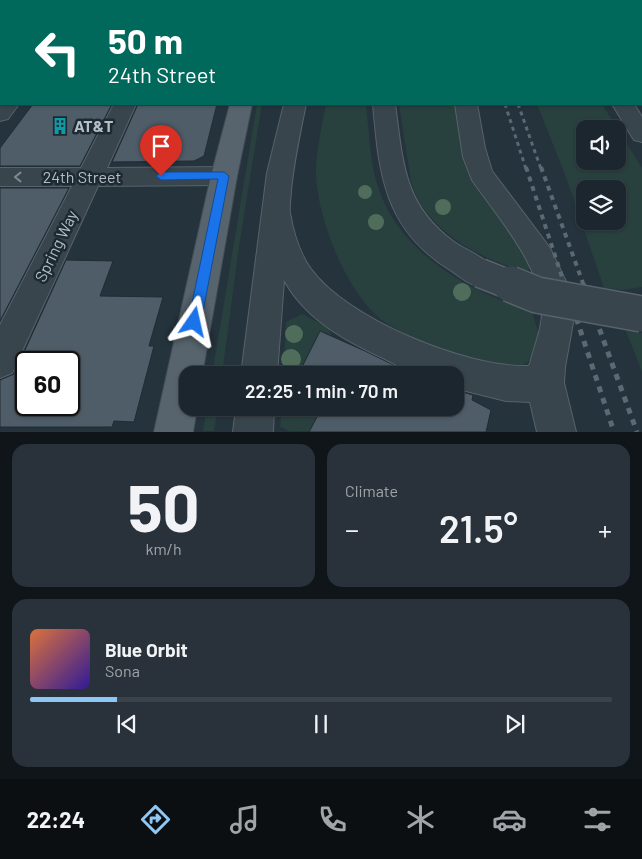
<!DOCTYPE html>
<meta charset="utf-8">
<style>
:root{--surface:#1c262e;--page:#29323a;--text:#f1f3f6;--muted:#a0a5aa;--line:#3a434a;--accent:#8ec7f4}
body{margin:0;font-family:Barlow,sans-serif;background:var(--page);color:var(--text);height:100vh;display:flex;flex-direction:column;font-size:19px;white-space:nowrap}
*{box-sizing:border-box;margin:0}
p{font-size:16px;color:var(--muted)}
.icon{flex:none;width:28px;height:28px;fill:none;stroke:currentColor;stroke-width:2;stroke-linecap:round;stroke-linejoin:round}
.map{position:relative;height:432px;overflow:hidden}
.details{display:flex;flex-direction:column;gap:12px;padding:12px;background:#0f1519;flex:1}
.details>*{flex:none}
.hud{position:absolute;left:0px;top:0px;width:642px;height:105px;box-shadow:0 1px 4px #0004,0 0 0 1px var(--line);background:#00695c;color:#fff;overflow:hidden}
.buttons{position:absolute;left:576px;top:120px;display:grid;gap:10px}
.buttons a{display:grid;place-items:center;width:50px;height:50px;border-radius:10px;background:var(--surface);box-shadow:0 1px 4px #0004,0 0 0 1px var(--line);font-size:25px}
.speed{position:absolute;left:15px;top:351px;display:flex;gap:10px;font-size:25px;font-weight:700;text-align:center}
.speed>*{display:grid;place-content:center;width:65px;height:65px;border-radius:50%;background:var(--surface);box-shadow:0 1px 4px #0004,0 0 0 1px var(--line);line-height:1}
.speed .limit{border:2px solid #111;border-radius:8px;background:#fff;color:#111}
.pin{position:absolute;display:grid;place-items:center;width:42px;height:42px;color:#fff;margin:-51px -21px;border-radius:50% 50% 50% 0;rotate:-45deg;box-shadow:0 0 5px #0007}
.pin .icon{rotate:45deg}
.me{position:absolute;width:55px;margin:-28px;rotate:11deg;stroke-linejoin:round;filter:drop-shadow(0 0 4px #0008)}
.turn{display:flex;align-items:center;gap:18px;height:105px;padding:0 25px;font-size:22px}
.turn .icon{width:65px;height:65px;stroke-width:2.5}
.turn b{display:block;font-size:35px;line-height:42px}
.big{font-size:38px;font-weight:600;line-height:1.1}
.details .card{flex:1;display:flex;flex-direction:column;justify-content:center;gap:8px;min-width:0;padding:0 18px;border-radius:15px;background:var(--page)}
.details .dial{align-items:center;gap:0}
.dial b{font-size:65px;line-height:1}
.song{display:flex;align-items:center;gap:15px}
.cover{width:60px;height:60px;border-radius:8px;background:linear-gradient(135deg,hsl(20 70% 55%),hsl(250 70% 35%))}
.played{height:5px;border-radius:2px;background:linear-gradient(90deg,var(--accent) 15%,var(--line) 15%)}
.keys{display:flex;justify-content:space-around;direction:ltr}
.heat{display:flex;justify-content:space-between;align-items:center;font-size:28px;direction:ltr}
.details .tiles{flex:1;display:grid;gap:12px;grid-template-columns:1fr 1fr}
.card:last-child{grid-column:span 2}
.trip{position:absolute;left:179px;top:366px;width:285px;height:50px;border-radius:15px;background:var(--surface);box-shadow:0 1px 4px #0004,0 0 0 1px var(--line);font-weight:600;line-height:50px;text-align:center}
.tabs{display:flex;height:80px;justify-content:space-around;align-items:center;background:#0b0f12;color:var(--muted)}
.tabs .icon{width:35px;height:35px}
.tabs .active{color:var(--accent)}
.tabs b{font-size:22px;color:var(--text)}
.map>svg:first-child{display:block}
</style>
<div class="map">
<svg width="642" height="432" viewBox="0 0 642 432">
<rect width="100%" height="100%" fill="#25333d"/>
<!-- green -->
<path fill="#28403e" fill-rule="evenodd" d="M257 104H262L239 246 222 375H212Z
M326 104H366C369 130 370 162 378 187 400 254 468 291 532 311 535 325 545 342 535 355 522 374 497 366 479 361 449 352 408 339 382 320 346 293 314 212 316 167 317 147 322 124 326 104Z
M399 104H454L496 207 530 266 529 270 522 271C476 256 426 231 411 182Z
M537 104H602L642 168V287L623 290 604 288 566 177ZM585 129H618V161H585ZM585 189H618V221H585Z
M302 314 329 328 331 336 320 331 298 375H283L286 322Z
M626 331 642 333V372Z
M207 408H218L214 431H203Z
M282 408H303L318 415 309 431H289L280 427Z"/>
<!-- building -->
<path fill="#4e5d68" stroke="#202c34" fill-rule="evenodd" d="M33 104H112L80 166H0V148Z
M138 104H217L204 156 194 161 112 162Z
M0 188H69L0 321Z
M66 260 113 261 100 296 163 297 149 346H154L134 422 114 421 112 427H0V380L14 374ZM26 362H69V405H26Z
M320 331 365 351 414 375H298Z
M455 390 473 395 472 400 491 410 486 432H309L318 415 303 408H455Z"/>
<g fill="none" stroke-linecap="round" stroke-linejoin="round">
<!-- minor casing -->
<g stroke="#57626b" stroke-width="2">
<path id="minor" d="M167 0H183V1H167Z
M311 0H327V1H311Z
M362 0H378V1H362Z
M415 0H431L432 1H416Z
M435 0H451L452 1H436Z
M540 0H556L557 1H541Z
M0 26H1V36H0Z
M0 99 1 104H19L8 119 0 121Z
M114 104H136L107 168 224 167 233 170 237 176 233 182 224 185 98 186 12 373 0 378V325L72 186H0V168H81Z
M284 104H306C300 133 294 161 291 190 291 197 289 206 290 213 293 231 300 254 311 269 347 319 467 368 528 366L530 364C534 346 543 327 542 308 539 263 497 216 472 180L463 157 455 104H477L485 148 492 171 550 248 571 292 574 317 565 367 564 383 576 432H537L530 402 506 401 458 389 455 388V375C444 375 431 377 420 375 409 372 396 365 385 359 346 341 305 319 284 280L277 375H241L267 173Z
M373 104H395C403 161 403 204 453 241 467 252 487 256 495 273L491 282C488 283 483 286 480 286 470 286 458 275 450 270 384 229 379 174 373 104Z
M612 104H634L642 117V142L634 140Z
M236 408H274L273 432H233Z"/>
</g>
<!-- major casing -->
<g stroke="#424e56" stroke-width="2">
<path id="major" d="M254 0H270V1H254Z
M230 104H252L237 176 202 375H188V408H197L193 432H154L211 176Z"/>
</g>
<!-- minor -->
<use href="#minor" fill="#39454d" fill-rule="evenodd"/>
<!-- major -->
<use href="#major" fill="#57646d" fill-rule="evenodd"/>
<!-- rail-far2 -->
<path stroke="#5b6974" stroke-width="3" stroke-dasharray="4 4" stroke-linecap="butt" d="M505 104 526 169
M518 104 541 169"/>
<!-- rail-far1 -->
<path stroke="#5b6974" stroke-width="4" stroke-dasharray="5 5" stroke-linecap="butt" d="M526 167 565 286
M541 167 584 286"/>
<!-- rail -->
<path stroke="#5b6974" stroke-width="5" stroke-dasharray="6 6" stroke-linecap="butt" d="M565 284 614 432
M583 284 637 432"/>
<!-- minor-bridge-far1 casing -->
<g stroke="#57626b" stroke-width="31" stroke-linecap="butt">
<path id="minor-bridge-far1" d="M480 273 513 286"/>
</g>
<!-- minor-bridge casing -->
<g stroke="#57626b" stroke-width="38" stroke-linecap="butt">
<path id="minor-bridge" d="M510 284 537 295 642 314"/>
</g>
<!-- minor-bridge-far1 -->
<use href="#minor-bridge-far1" stroke="#39454d" stroke-width="28"/>
<!-- minor-bridge -->
<use href="#minor-bridge" stroke="#39454d" stroke-width="35"/>
</g>
<!-- trees -->
<g fill="#506d5c">
<circle cx="365" cy="192" r="7"/>
<circle cx="443" cy="207" r="8"/>
<circle cx="376" cy="222" r="8"/>
<circle cx="462" cy="292" r="9"/>
<circle cx="294" cy="334" r="9"/>
<circle cx="291" cy="359" r="10"/>
</g>
<!-- one-way arrows -->
<defs><path id="oneway-chevron" d="M-2-3.5L2.5 0L-2 3.5" fill="none" stroke-width="1.6" stroke-linecap="round" stroke-linejoin="round" transform="scale(1.25)"/></defs>
<use stroke="#7d8891" href="#oneway-chevron" transform="translate(18 177) rotate(180)"/>
<!-- route -->
<path fill="#1a73e8" stroke="#114b97" d="M161 172H224L229 176 201 322 199 326 194 328 190 326 188 322 218 179 161 180 156 176Z"/>
<!-- icons -->
<defs>
<g id="building-bare" transform="scale(1.35)"><path d="M-4-6H4V6H1V3H-1V6H-4ZM-2.5-4.3h1.7v1.8h-1.7ZM.8-4.3h1.7v1.8H.8ZM-2.5-1h1.7V.8h-1.7ZM.8-1h1.7V.8H.8Z" fill="#0f9aa8" stroke="#1e2a32" stroke-width="2.5" paint-order="stroke"/></g>
</defs>
<g fill-rule="evenodd">
<use href="#building-bare" x="60" y="126"/>
</g>
<g text-anchor="middle" stroke-width="5" stroke-linejoin="round" paint-order="stroke">
<!-- poi labels -->
<g font-size="16" font-weight="bold" fill="#b5bfc8" stroke="#1e2a32" text-anchor="start">
<text x="74" y="132">AT&amp;T</text>
</g>
<!-- street labels -->
<g font-size="16" fill="#b5bfc8" stroke="#1e2a32">
<text x="82" y="183">24th Street</text>
<text transform="translate(56 246) rotate(-64)" y="6">Spring Way</text>
</g>
</g>
</svg>
<div class="buttons">
<a><svg class="icon" aria-label="sound" viewBox="0 0 24 24"><path d="M4 9h4l5-4v14l-5-4H4zM17 9q2 3 0 6"/></svg></a>
<a><svg class="icon" aria-label="layers" viewBox="0 0 24 24"><path d="M12 4l9 5-9 5-9-5zM3 14l9 5 9-5"/></svg></a>
</div>
<div class="speed"><div class="limit">60</div></div>
<div class="pin" style="left:161px;top:176px;background:#d93025"><svg class="icon" aria-label="arrive" viewBox="0 0 24 24"><path d="M6 21V4h12l-3 4 3 4H6"/></svg></div>
<svg class="me" style="left:194px;top:322px" viewBox="-20 -20 40 40"><path d="M0-17L14 15 0 8-14 15z" fill="#1a73e8" stroke="#fff" stroke-width="4"/></svg>
<div class="trip">22:25 · 1 min · 70 m</div>
<div class="hud">
<div class="turn"><svg class="icon" aria-label="left" viewBox="0 0 24 24"><path d="M17 20v-9H6M10 6l-5 5 5 5"/></svg><div><b>50 m</b>24th Street</div></div>
</div>
</div>
<section class="details">
<div class="tiles">
<div class="card dial"><b>50</b><p>km/h</p></div>
<div class="card"><p>Climate</p>
<div class="heat"><a>−</a><b class="big">21.5°</b><a>+</a></div>
</div>
<div class="card">
<div class="song"><i class="cover"></i><div><b>Blue Orbit</b><p>Sona</p></div></div>
<div class="played"></div>
<div class="keys"><svg class="icon" aria-label="previous" viewBox="0 0 24 24"><path d="M18 5L8 12l10 7zM5 5v14"/></svg><svg class="icon" aria-label="pause" viewBox="0 0 24 24"><path d="M8 5v14M16 5v14"/></svg><svg class="icon" aria-label="next" viewBox="0 0 24 24"><path d="M6 5l10 7-10 7zM19 5v14"/></svg></div>
</div>
</div>
</section>
<nav class="tabs">
<b>22:24</b>
<svg class="icon active" aria-label="directions" viewBox="0 0 24 24"><path d="M12 3l9 9-9 9-9-9zM9 14v-3h6M13 9l2 2-2 2"/></svg>
<svg class="icon" aria-label="music" viewBox="0 0 24 24"><path d="M9 18V5l10-2v13"/><circle cx="6" cy="18" r="3"/><circle cx="16" cy="16" r="3"/></svg>
<svg class="icon" aria-label="phone" viewBox="0 0 24 24"><path d="M5 4h4l2 5-3 2q2 4 5 5l2-3 5 2v4C11 20 4 13 5 4z"/></svg>
<svg class="icon" aria-label="climate" viewBox="0 0 24 24"><path d="M12 3v18M4 7l16 10M4 17L20 7"/></svg>
<svg class="icon" aria-label="car" viewBox="0 0 24 24"><path d="M5 17H2v-5l4-1 3-4h7l3 4 3 1v5h-3M9 17h6M6 11h13"/><circle cx="7" cy="17" r="2"/><circle cx="17" cy="17" r="2"/></svg>
<svg class="icon" aria-label="filters" viewBox="0 0 24 24"><path d="M4 7h16M4 17h16"/><circle cx="9" cy="7" r="2"/><circle cx="15" cy="17" r="2"/></svg>
</nav>
